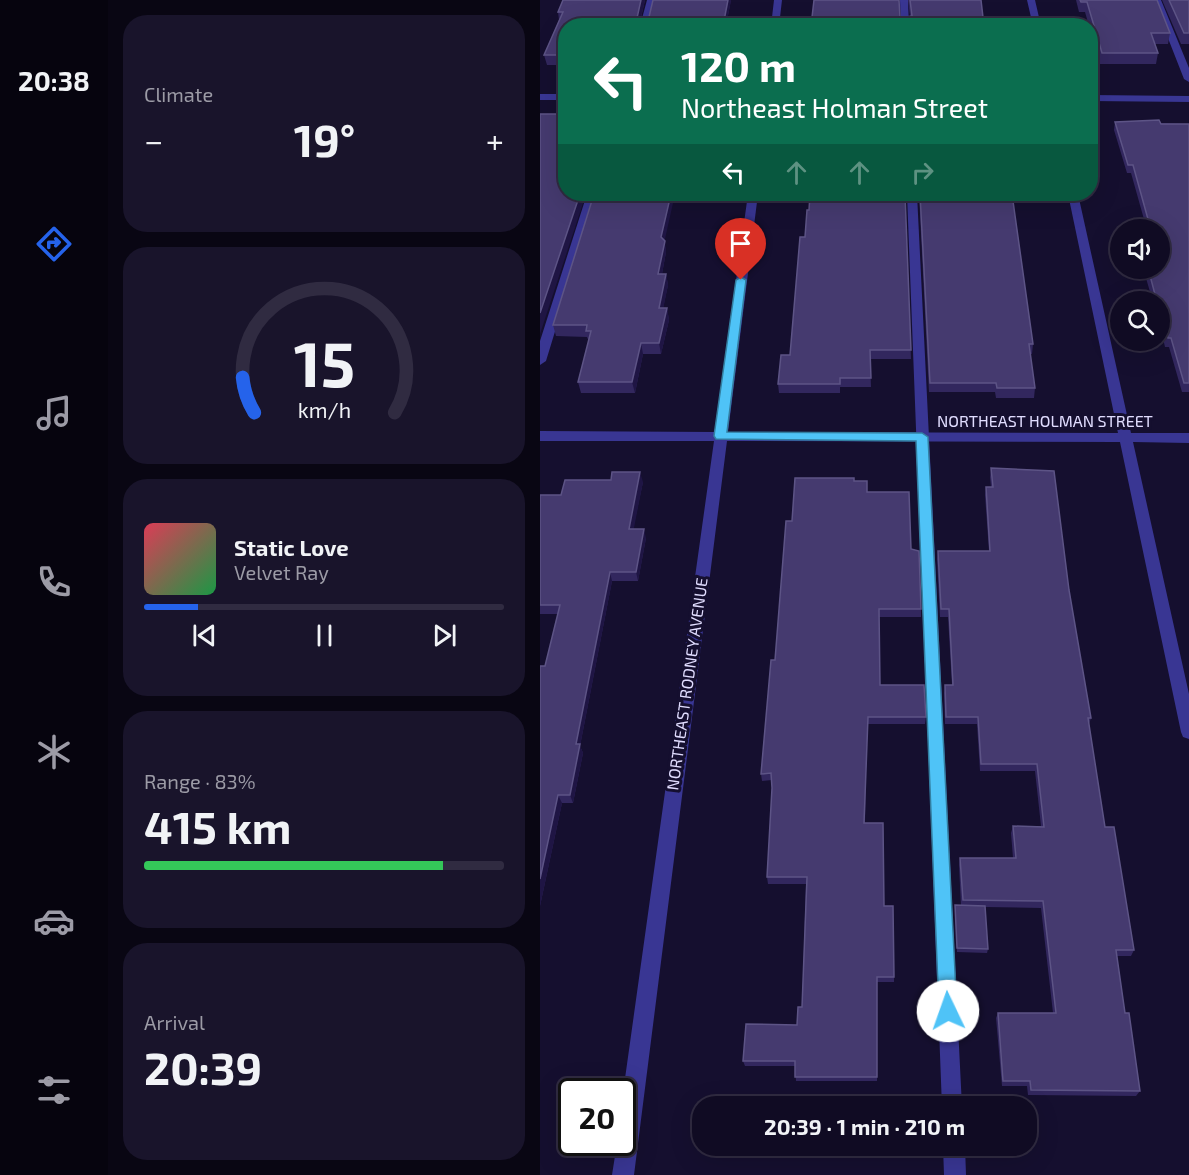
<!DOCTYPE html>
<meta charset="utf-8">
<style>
:root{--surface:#100b23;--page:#19142b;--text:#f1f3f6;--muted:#9c9ba6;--line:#302b41;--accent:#2563eb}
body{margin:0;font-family:"Exo 2",sans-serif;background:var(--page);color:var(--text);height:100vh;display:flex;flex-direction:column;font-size:22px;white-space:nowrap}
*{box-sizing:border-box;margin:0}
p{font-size:20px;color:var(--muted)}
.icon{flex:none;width:33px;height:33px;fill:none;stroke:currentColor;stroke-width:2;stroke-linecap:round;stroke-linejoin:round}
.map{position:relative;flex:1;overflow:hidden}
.panel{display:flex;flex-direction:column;gap:15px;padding:15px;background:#090613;width:432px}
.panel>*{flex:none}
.guide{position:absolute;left:18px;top:18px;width:540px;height:183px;border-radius:24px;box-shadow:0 6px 24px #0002,0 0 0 2px var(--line);background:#0b6e4f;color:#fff;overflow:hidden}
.controls{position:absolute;left:570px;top:219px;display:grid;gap:12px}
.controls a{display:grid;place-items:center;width:60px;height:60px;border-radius:50%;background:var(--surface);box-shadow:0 6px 24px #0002,0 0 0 2px var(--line);font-size:30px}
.speed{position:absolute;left:18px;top:1078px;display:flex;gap:12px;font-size:30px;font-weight:700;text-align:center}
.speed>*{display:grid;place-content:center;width:78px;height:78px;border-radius:50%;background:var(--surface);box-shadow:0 6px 24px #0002,0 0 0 2px var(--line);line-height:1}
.speed .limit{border:3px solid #111;border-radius:9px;background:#fff;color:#111}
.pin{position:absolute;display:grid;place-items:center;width:51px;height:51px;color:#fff;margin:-62px -26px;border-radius:50% 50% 50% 0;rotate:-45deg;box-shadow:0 0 6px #0007}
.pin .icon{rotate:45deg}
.me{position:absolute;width:66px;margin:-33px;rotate:357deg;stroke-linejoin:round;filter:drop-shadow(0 0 4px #0008)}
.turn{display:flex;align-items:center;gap:21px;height:126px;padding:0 24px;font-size:27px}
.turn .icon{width:78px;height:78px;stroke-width:2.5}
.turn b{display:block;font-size:42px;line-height:51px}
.lanes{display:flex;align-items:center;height:57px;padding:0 24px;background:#0003;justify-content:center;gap:30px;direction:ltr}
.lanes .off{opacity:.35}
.big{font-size:45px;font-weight:700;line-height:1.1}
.panel .widget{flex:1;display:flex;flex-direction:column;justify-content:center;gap:9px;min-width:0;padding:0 21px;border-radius:24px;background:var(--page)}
.panel .dial{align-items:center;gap:0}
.dial svg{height:156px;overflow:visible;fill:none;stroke:var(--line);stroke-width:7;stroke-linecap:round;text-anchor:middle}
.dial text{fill:var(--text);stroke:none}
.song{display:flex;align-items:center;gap:18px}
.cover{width:72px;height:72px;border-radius:9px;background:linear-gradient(135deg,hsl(350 70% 55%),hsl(140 70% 35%))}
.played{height:6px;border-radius:3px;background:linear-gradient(90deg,var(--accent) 15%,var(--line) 15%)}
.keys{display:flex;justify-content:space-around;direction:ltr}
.heat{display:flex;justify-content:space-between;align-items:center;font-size:33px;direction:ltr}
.charge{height:9px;border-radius:4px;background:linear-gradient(90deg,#34c759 83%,var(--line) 0)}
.trip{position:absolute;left:152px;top:1096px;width:345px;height:60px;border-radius:24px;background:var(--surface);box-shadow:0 6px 24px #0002,0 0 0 2px var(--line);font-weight:700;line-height:60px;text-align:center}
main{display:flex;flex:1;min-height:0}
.tab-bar{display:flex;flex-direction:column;width:108px;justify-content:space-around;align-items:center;background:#06040e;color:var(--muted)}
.tab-bar .icon{width:42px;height:42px}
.tab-bar .active{color:var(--accent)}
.tab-bar b{font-size:27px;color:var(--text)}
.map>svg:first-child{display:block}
</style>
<main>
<nav class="tab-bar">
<b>20:38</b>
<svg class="icon active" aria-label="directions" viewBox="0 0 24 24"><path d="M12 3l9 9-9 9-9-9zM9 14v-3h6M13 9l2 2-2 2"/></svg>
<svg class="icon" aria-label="music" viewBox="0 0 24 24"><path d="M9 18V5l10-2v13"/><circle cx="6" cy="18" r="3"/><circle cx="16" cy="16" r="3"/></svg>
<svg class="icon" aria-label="phone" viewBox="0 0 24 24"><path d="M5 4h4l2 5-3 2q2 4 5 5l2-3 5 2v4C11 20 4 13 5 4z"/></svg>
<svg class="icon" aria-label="climate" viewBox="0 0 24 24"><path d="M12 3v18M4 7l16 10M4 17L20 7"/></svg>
<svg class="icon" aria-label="car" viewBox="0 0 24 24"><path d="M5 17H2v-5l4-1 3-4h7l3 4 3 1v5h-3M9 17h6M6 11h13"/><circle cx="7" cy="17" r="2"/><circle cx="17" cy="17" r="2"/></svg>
<svg class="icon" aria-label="filters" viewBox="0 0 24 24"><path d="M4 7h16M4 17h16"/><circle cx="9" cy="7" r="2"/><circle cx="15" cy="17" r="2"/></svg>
</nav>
<section class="panel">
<div class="widget"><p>Climate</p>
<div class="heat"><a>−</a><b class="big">19°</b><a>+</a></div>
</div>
<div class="widget dial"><svg viewBox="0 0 100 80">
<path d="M14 69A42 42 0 1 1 86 69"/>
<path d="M14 69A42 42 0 0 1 8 51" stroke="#2563eb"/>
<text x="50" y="56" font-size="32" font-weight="700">15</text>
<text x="50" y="72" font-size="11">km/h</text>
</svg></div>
<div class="widget">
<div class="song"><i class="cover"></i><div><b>Static Love</b><p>Velvet Ray</p></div></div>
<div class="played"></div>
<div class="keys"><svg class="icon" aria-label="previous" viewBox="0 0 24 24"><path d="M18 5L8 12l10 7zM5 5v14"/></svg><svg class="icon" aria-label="pause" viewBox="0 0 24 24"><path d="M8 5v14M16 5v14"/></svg><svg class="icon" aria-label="next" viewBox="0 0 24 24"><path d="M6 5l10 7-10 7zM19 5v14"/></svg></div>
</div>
<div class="widget"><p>Range · 83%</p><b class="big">415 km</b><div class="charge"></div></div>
<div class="widget"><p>Arrival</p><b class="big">20:39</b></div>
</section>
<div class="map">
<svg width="649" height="1175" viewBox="0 0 649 1175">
<rect width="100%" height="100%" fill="#150f2f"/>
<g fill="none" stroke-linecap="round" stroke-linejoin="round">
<!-- service -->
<path fill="#393693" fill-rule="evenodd" d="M107 0H115L108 26H100Z
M360 0H368L369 26H361Z
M613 0H621L649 68V82L644 79Z
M47 194H57L6 361 0 365V341Z
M367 194H377L422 1107H402Z
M403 1146H425L426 1175H404Z"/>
<!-- minor -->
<path fill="#393693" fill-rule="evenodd" d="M234 0H242L239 26H231Z
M487 0H495L501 26H493Z
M208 194H218L188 432 578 433 528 194H538L591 433H649V443L593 442 649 694V739L643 737 641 732 580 442 187 441 94 1175H72L77 1143H82V1100L174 441H0V431L175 432Z"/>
<!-- tertiary -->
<path fill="#393693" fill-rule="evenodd" d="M0 94H26V100H0Z
M550 95 649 96V102L550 101Z"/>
</g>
<!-- wall -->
<path fill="#32275e" d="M23 0H105L101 18 109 17 113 0H191L186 26H26V65H7L4 55 19 20 18 12Z
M368 0H441L444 26 360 18 370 17Z
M536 0H617L630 33 628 44H615L618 53 616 64H560L550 31V26H549L545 12H539Z
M622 0H649V44H641Z
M575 122 649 124V392H642L629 347H625L620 326V302H613L603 268H620V230H607L591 173H587L574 130Z
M270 194H368H365L371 359H330L331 387H300V393H239L238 384 250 355 269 210Z
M379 194H476V201H473L493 344 492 354H490L495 388 494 398H456L455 392H389Z
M124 240 126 252 122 274H126L128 285 123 308H127L129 320 121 354H103L95 393H41L38 382 49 342 47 337 16 336 13 325Z
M451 468 529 590 551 718 549 724 565 827 594 950 591 956H577L585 1013 600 1091 596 1096 488 1095 487 1086H462L456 1018 458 1013H513L501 908 445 907 448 949 447 953 417 952 415 910V905L421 906 419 865 420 858H473L471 833 473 826H501L495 771H440L437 724H405L404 693 405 685H412L408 617H400L397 559 398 551H449L445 495 446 487H451L450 477Z
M314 481 327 492 371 549 381 609V617H339L340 685 386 717 385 724H327L325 823 344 906 354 977V982H337V1081H256L255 1066H205L203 1061 257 1025 262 1007 266 884H228L227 877 232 788V780L222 781 221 774 252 521Z
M103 482 93 529 106 538 98 581H72L40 746 43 753 33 803H22L0 906 5 666 18 614H0V495H21Z"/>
<!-- shaded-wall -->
<path fill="#1f1544" d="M101 0H105L99 26 97 18Z
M188 0H191L186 26H183Z
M40 194H46L0 334V313Z
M131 194H135L123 248 121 237Z
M125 241 126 252 120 285 118 274Z
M126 274 128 285 121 320 119 308Z
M127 308 129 320 121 354 119 343Z
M101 343 103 354 95 393 92 382Z
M100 472 103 482 92 538 89 529Z
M104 529 106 538 98 581 96 572Z
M70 572 72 581 40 746 43 753 33 803 30 795 36 744Z
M18 795 22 803 0 906V879Z"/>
<!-- building -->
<path fill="#453a6f" stroke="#5d5486" stroke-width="1.5" d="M23 0H101L97 18 109 17 113 0H188L183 26H26V55H4L23 12H18Z
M274 0H359L360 18 372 16 370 0H441L444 26H271Z
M540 0H617L630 33H611L618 53H562L547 2H541Z
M629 0H649V33H644Z
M0 114H26V194H40L0 313Z
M619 120 621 124H649V383H644L631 338H628L620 309V302H617L608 268H620V230H611L593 165H588L575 122Z
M54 194H131L121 237 125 241 118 274H126L119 308H127L119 343H101L92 382H38L51 331H46L47 325H13Z
M270 194H365L371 350H330L331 378H300V384H238L241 355H250L260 237H265L267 210H269Z
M380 194H472L493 344H489L495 388H457L456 383H390Z
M451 468 514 471 529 590 551 718H548L565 827H574L594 950H576L585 1013H589L600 1091 491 1090 490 1081H463L458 1013H516L503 901 423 900 420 858H476L473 826 504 827 497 764H441L438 717H406L405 685H413L409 609H401L398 551H450L446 487H453Z
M72 472H100L89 529H104L96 572H70L36 744H40L30 795H18L0 879V666H5L20 605H0V495H21L25 480H71Z
M255 478H314V481H327V492H369L371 549 379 551 381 609H339L340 685H384L386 717H328L324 823H343L344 906H353L354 977H337V1077H255V1061H203L206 1024 257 1025 258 1007H262L267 877H227L232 788 231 773 221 774 231 660H235L246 521H252Z
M415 905 445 906 448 949 417 948Z"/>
<!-- route -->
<path fill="#4fc3f7" stroke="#337fa1" stroke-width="1.5" d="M201 277 206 280 187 432 382 433 388 437 417 1011 414 1018 408 1020 401 1018 399 1011 376 441 176 439 174 436 196 280Z"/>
<g text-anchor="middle" stroke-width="6" stroke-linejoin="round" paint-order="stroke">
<!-- street labels -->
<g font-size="16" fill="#e1ddff" stroke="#150f2f">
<text x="505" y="427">NORTHEAST HOLMAN STREET</text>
<text transform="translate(147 684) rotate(-82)" y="6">NORTHEAST RODNEY AVENUE</text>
</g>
</g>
</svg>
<div class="controls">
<a><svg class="icon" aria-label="sound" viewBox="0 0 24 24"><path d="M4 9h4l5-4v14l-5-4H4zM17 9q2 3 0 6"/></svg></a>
<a><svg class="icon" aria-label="search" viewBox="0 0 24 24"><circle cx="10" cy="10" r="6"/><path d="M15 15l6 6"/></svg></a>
</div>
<div class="speed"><div class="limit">20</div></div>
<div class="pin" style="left:201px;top:280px;background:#d93025"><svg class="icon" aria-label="arrive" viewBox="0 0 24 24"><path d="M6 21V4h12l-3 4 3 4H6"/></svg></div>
<svg class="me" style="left:408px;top:1011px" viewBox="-20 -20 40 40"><circle r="19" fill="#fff"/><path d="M0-13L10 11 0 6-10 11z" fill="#4fc3f7"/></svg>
<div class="trip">20:39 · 1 min · 210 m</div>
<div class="guide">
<div class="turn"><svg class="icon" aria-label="left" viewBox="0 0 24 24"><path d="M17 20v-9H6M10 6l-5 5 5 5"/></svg><div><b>120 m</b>Northeast Holman Street</div></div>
<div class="lanes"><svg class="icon" aria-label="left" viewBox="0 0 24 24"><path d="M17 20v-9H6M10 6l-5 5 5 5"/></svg><svg class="icon off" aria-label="ahead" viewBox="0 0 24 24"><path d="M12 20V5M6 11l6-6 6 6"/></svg><svg class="icon off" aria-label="ahead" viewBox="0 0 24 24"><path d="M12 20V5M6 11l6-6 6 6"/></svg><svg class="icon off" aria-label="right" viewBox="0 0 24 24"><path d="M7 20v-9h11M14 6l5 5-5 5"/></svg></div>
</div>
</div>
</main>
